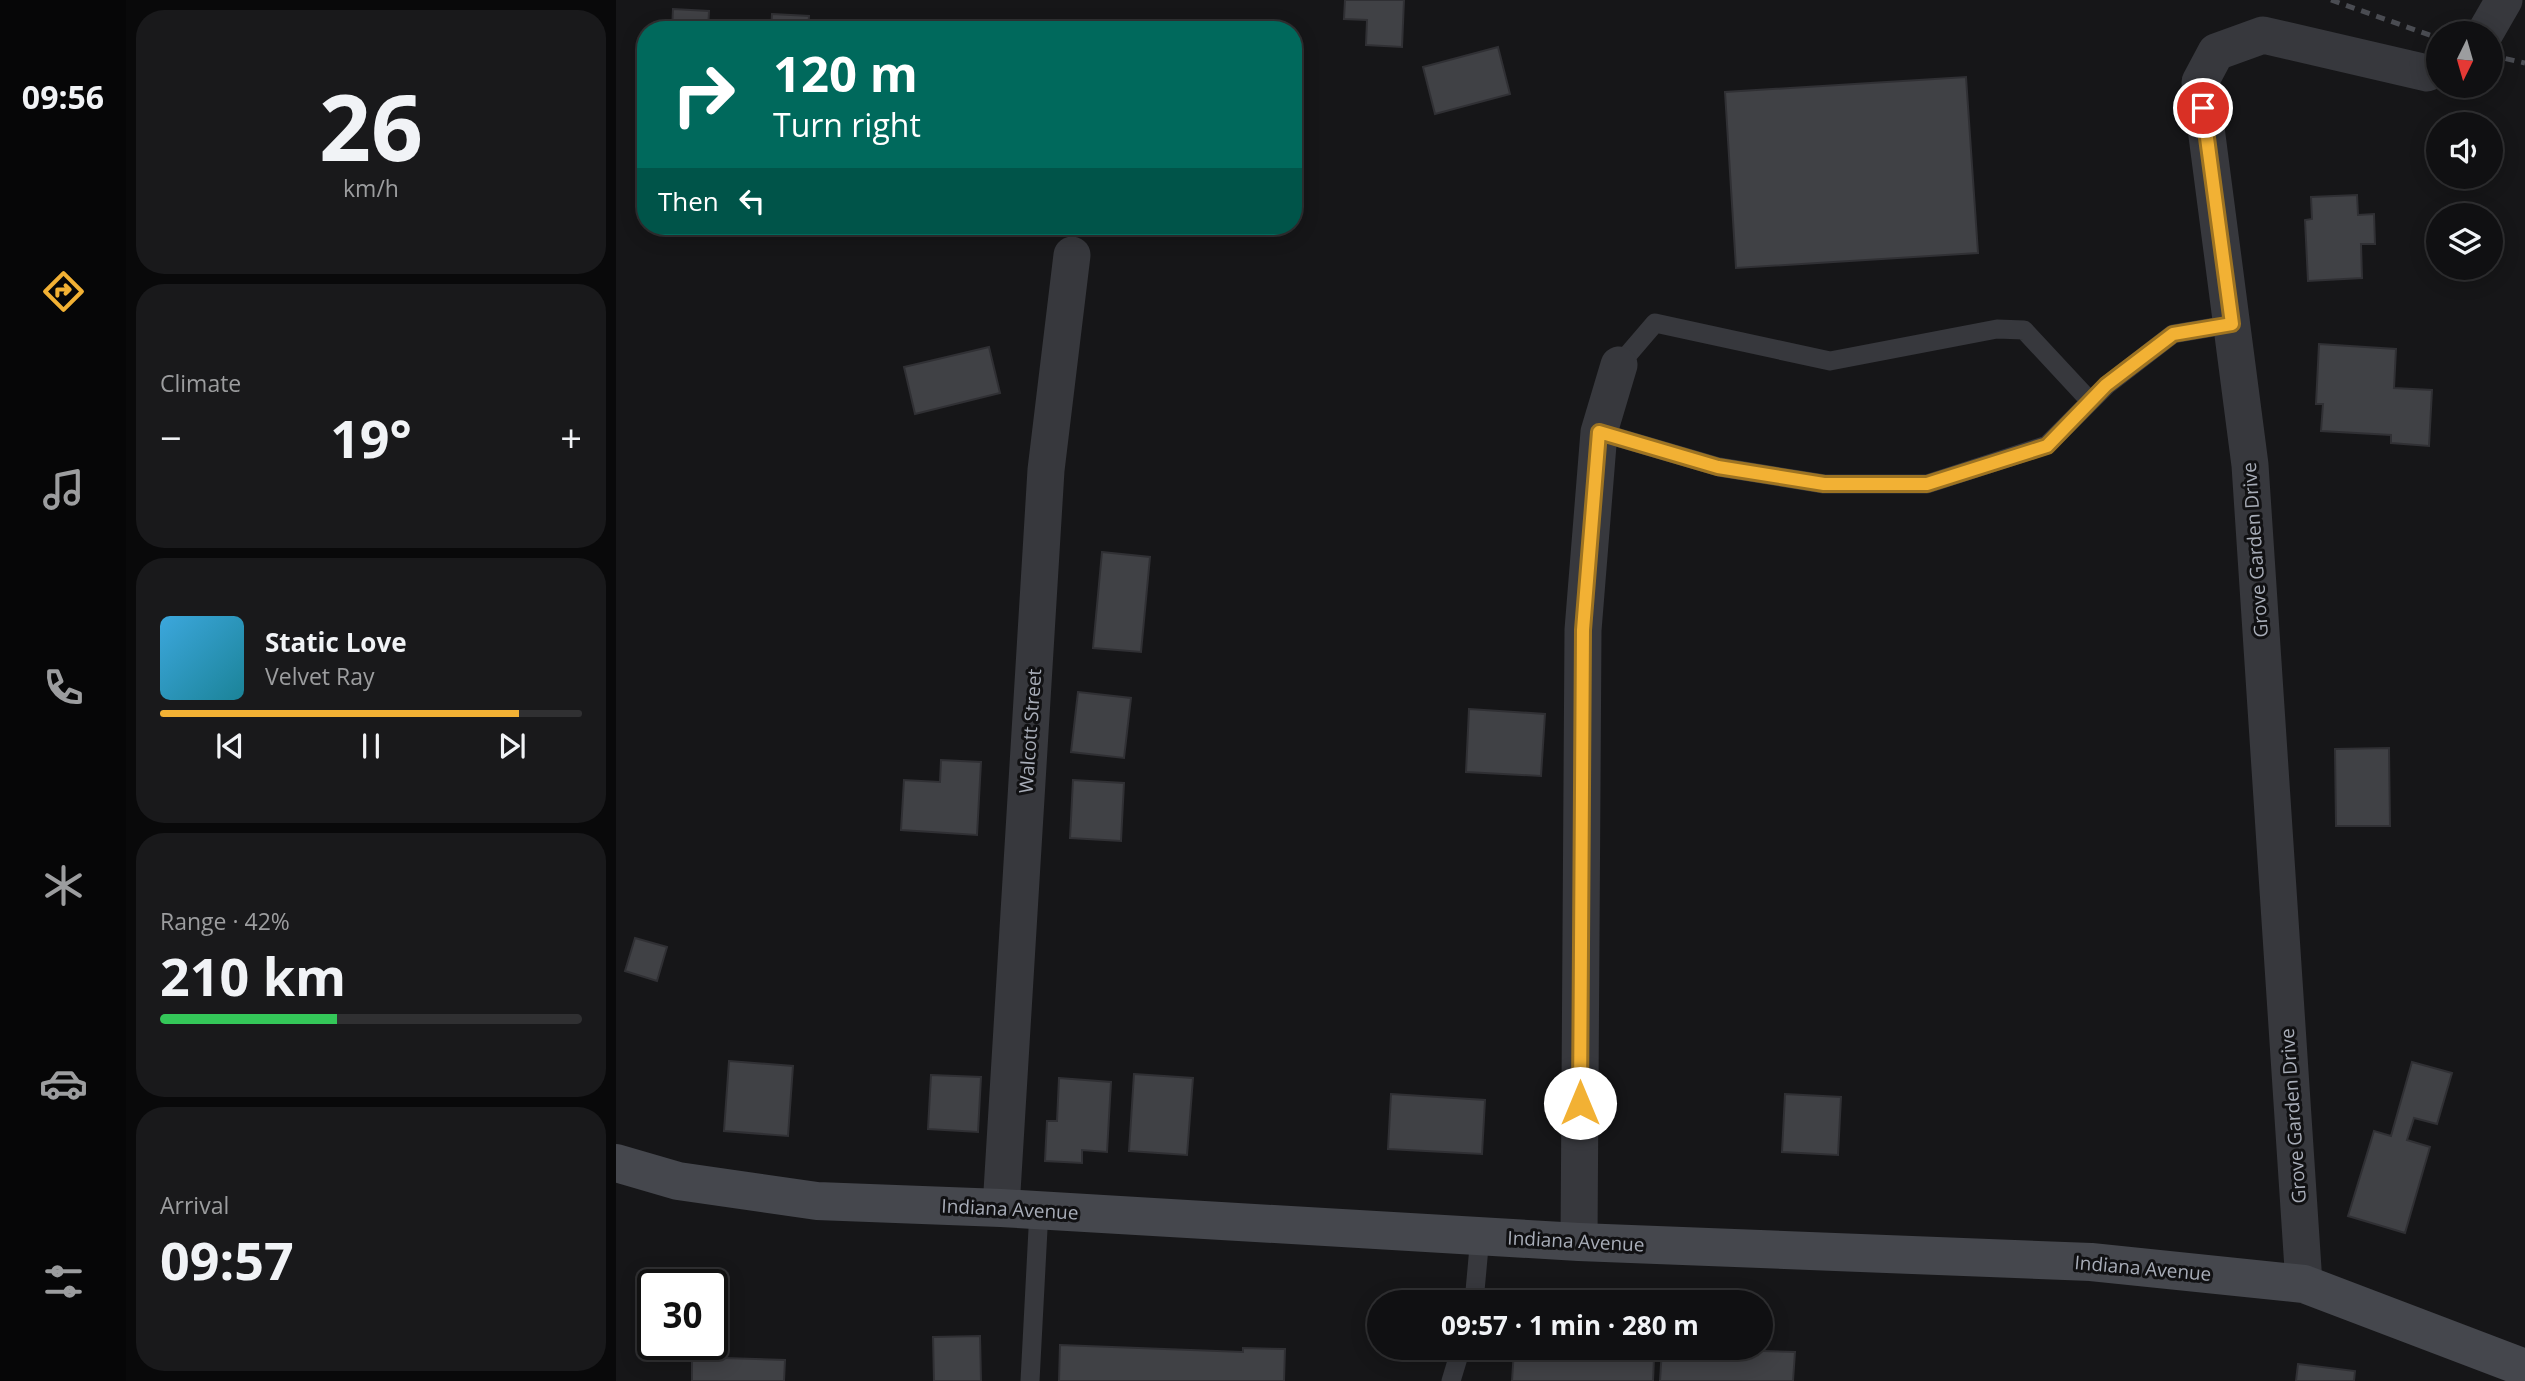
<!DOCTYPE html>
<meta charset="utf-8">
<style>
:root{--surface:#101012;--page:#19191b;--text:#f1f3f6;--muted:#9c9d9f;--line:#303032;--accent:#f2b134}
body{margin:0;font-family:"Open Sans",sans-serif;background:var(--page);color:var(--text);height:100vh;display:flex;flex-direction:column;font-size:26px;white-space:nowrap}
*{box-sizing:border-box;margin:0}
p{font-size:23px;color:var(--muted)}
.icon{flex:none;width:38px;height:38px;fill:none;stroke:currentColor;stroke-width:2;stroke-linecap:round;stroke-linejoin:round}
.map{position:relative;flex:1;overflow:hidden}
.panel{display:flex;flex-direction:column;gap:10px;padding:10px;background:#09090a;width:490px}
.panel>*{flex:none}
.hud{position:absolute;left:21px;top:21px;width:665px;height:214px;border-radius:28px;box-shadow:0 4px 18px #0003,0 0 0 2px var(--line);background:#00695c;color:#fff;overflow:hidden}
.needle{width:46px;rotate:185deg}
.buttons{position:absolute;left:1810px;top:21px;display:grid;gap:14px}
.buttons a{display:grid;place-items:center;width:77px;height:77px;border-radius:50%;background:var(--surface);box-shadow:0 4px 18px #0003,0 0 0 2px var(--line);font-size:35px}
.speed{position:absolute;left:21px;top:1269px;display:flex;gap:14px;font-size:35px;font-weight:700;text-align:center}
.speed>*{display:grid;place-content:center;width:91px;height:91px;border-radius:50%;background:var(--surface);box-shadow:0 4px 18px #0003,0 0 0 2px var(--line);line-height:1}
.speed .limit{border:4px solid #111;border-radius:10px;background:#fff;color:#111}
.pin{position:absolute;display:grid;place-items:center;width:60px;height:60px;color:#fff;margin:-30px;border:4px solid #fff;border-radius:50%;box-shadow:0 2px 7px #0007}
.me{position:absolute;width:77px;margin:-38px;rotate:0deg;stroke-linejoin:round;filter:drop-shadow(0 0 5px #0008)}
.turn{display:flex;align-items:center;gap:24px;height:147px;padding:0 21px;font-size:32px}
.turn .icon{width:91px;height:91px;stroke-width:2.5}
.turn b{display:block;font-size:49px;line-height:60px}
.then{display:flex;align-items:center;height:66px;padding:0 21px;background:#0003;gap:14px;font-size:26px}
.big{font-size:52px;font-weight:700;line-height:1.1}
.panel .card{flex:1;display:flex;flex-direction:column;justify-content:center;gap:10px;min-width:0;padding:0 24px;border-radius:28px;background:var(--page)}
.panel .dial{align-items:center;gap:0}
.dial b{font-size:91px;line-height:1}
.song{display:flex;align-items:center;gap:21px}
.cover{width:84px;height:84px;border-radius:10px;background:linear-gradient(135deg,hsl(200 70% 55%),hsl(190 70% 35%))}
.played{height:7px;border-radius:4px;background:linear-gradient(90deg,var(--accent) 85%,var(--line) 85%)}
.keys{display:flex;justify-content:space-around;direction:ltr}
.heat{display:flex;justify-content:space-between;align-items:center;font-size:38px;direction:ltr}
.charge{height:10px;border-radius:5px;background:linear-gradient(90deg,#34c759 42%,var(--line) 0)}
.trip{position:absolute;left:751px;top:1290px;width:406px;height:70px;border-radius:35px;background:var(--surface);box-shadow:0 4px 18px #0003,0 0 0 2px var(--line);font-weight:700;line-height:70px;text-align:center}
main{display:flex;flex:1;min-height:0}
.tab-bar{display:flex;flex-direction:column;width:126px;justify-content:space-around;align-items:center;background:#060607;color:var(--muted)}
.tab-bar .icon{width:49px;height:49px}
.tab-bar .selected{color:var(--accent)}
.tab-bar b{font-size:32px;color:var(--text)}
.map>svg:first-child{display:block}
</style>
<main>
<nav class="tab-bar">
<b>09:56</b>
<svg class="icon selected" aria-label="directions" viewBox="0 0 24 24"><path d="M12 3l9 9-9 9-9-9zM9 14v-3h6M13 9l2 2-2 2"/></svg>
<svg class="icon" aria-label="music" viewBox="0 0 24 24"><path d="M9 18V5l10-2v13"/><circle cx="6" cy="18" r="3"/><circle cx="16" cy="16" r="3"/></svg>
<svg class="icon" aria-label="phone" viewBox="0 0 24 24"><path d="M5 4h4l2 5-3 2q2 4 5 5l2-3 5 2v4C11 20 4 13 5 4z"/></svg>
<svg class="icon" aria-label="climate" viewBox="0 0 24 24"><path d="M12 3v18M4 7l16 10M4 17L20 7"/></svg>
<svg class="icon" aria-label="car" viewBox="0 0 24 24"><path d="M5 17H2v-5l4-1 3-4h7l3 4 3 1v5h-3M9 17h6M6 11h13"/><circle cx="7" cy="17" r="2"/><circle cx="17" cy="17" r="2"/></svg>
<svg class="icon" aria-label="filters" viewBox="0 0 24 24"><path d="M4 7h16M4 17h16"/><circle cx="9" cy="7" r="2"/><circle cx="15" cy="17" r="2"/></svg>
</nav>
<section class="panel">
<div class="card dial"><b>26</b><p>km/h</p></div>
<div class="card"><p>Climate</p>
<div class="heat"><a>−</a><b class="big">19°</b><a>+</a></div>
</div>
<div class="card">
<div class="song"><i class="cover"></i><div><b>Static Love</b><p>Velvet Ray</p></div></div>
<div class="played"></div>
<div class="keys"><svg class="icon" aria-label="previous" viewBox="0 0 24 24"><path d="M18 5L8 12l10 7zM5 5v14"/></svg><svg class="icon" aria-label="pause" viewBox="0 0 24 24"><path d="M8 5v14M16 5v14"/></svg><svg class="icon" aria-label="next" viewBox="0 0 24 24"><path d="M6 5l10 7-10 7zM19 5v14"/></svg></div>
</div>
<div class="card"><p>Range · 42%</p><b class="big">210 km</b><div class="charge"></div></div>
<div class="card"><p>Arrival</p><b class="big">09:57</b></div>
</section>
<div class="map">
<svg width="1909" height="1381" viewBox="0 0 1909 1381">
<rect width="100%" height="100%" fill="#161618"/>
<!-- building -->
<path fill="#404145" stroke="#303034" stroke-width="2" d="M729 0H788L786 47 750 45 751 20 728 19Z
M57 9 93 11 92 30H56Z
M156 14 193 16 192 30H155Z
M882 47 894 94 819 114 807 67Z
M1350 77 1362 253 1120 268 1109 92Z
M1741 195 1742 215 1758 214 1759 244H1745L1746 278 1692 281 1689 220 1696 219 1695 197Z
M1703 344 1780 349 1778 388 1816 390 1813 446 1775 443V435L1705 431 1707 404H1700Z
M373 347 384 393 299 414 288 367Z
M486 552 534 557 525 652 477 648Z
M462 692 515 698 508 758 455 752Z
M853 709 929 714 925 776 850 772Z
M1773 748 1774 826H1720L1719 749Z
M325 760 365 762 361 835 285 830 288 780 324 782Z
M457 780 508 783 505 841 454 838Z
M19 938 51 947 41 981 9 971Z
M113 1061 177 1066 172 1136 108 1131Z
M1796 1062 1836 1073 1821 1124 1798 1118 1791 1140 1814 1147 1789 1233 1732 1216 1758 1131 1775 1136Z
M518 1074 577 1078 571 1155 513 1151Z
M315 1075 365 1077 362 1132 312 1129Z
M443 1078 495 1082 491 1152 466 1150V1163L429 1161 431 1121H441Z
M775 1094 869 1100 866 1154 772 1149Z
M1169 1094 1225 1097 1222 1155 1166 1152Z
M364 1336 365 1381H318L317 1337Z
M444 1345 627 1352V1348L669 1349 668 1381H443Z
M1046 1348 1179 1352 1177 1381H1044Z
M898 1350 1038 1358 1037 1381H896Z
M76 1357 169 1360 168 1381H76Z
M1682 1364 1739 1371 1738 1381H1680Z"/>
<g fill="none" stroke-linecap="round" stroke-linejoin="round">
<!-- service -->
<path stroke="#37383d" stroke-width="19" d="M1003 365 1039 323 1214 361 1381 329 1408 330 1474 401
M983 432 1103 467 1208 484H1311L1431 445 1491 385 1557 334 1616 324
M858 1302 864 1236
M414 1381 423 1210
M835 1381 845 1348"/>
<!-- minor -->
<path stroke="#37383d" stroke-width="37" d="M1869 33 1888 0
M385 1208 430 470 456 255
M963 1242 967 630 983 432 1003 365
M1688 1284 1634 465 1584 82 1600 52 1647 35 1811 73 1822 68"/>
<!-- secondary -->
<path stroke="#45474d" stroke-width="38" d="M0 1163 62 1181 201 1201 385 1208 963 1242 1475 1262 1688 1284 1909 1368"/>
<!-- rail -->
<path stroke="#4a4c52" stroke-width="5" stroke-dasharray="9 7" stroke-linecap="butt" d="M1715 0 1822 38
M1874 55 1909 63"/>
</g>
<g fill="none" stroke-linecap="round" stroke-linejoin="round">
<!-- route casing -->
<g stroke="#9d7322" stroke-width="18">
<path id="route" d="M964 1103 967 630 983 432 1102 467 1208 484H1311L1431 446 1490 385 1557 334 1616 324 1587 108"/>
</g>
<!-- route -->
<use href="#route" stroke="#f2b134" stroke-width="12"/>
</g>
<g text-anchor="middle" stroke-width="6" stroke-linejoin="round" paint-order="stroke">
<!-- street labels -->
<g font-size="19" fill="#a8adb8" stroke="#111113">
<text transform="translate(1639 550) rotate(-94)" y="7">Grove Garden Drive</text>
<text transform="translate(414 731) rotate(-86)" y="7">Walcott Street</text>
<text transform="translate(1677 1116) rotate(-94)" y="7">Grove Garden Drive</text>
<text transform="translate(394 1209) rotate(3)" y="7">Indiana Avenue</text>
<text transform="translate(960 1241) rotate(3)" y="7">Indiana Avenue</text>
<text transform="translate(1527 1268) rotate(5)" y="7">Indiana Avenue</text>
</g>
</g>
</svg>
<div class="buttons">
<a><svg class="needle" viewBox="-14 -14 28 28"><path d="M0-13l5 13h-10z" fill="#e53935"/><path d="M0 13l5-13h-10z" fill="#9c9d9f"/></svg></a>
<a><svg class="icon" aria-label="sound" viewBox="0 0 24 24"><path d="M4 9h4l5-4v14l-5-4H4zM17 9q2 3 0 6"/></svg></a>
<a><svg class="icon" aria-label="layers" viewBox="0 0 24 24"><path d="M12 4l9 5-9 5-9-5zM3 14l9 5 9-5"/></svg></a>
</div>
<div class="speed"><div class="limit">30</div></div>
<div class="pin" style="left:1587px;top:108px;background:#d93025"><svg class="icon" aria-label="arrive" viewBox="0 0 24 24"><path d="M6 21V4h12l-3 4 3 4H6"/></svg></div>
<svg class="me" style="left:964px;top:1103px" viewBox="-20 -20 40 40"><circle r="19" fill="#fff"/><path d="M0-13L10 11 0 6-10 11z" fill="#f2b134"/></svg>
<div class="trip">09:57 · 1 min · 280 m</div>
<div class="hud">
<div class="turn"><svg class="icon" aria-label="right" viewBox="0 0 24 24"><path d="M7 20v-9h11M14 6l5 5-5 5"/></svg><div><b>120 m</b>Turn right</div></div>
<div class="then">Then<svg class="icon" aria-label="left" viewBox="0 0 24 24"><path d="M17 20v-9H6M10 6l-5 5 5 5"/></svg></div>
</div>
</div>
</main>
